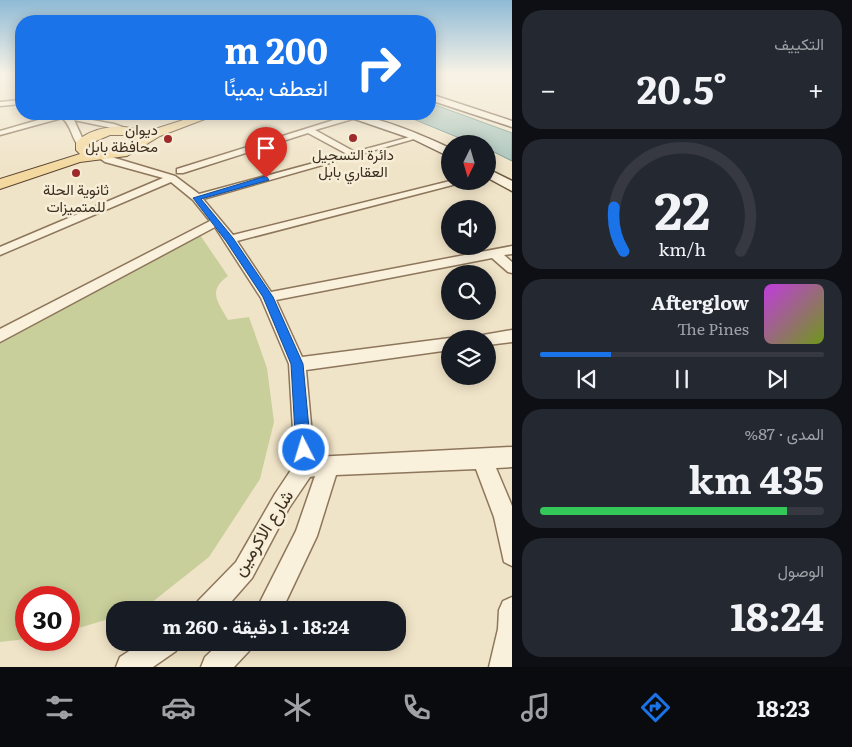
<!DOCTYPE html>
<html lang="ar">
<meta charset="utf-8">
<style>
:root{--surface:#171b24;--page:#242831;--text:#f1f3f6;--muted:#9ea1a6;--line:#363941;--accent:#1a73e8}
body{margin:0;font-family:Literata,Vazirmatn,serif;background:var(--page);color:var(--text);direction:rtl;height:100vh;display:flex;flex-direction:column;font-size:19px;white-space:nowrap}
*{box-sizing:border-box;margin:0}
p{font-size:16px;color:var(--muted)}
.icon{flex:none;width:28px;height:28px;fill:none;stroke:currentColor;stroke-width:2;stroke-linecap:round;stroke-linejoin:round}
.map{position:relative;flex:1;overflow:hidden;direction:ltr}
.side{display:flex;flex-direction:column;gap:10px;padding:10px;background:#0d0f14;width:340px}
.side>*{flex:none}
.guide{position:absolute;left:15px;top:15px;width:421px;height:105px;border-radius:20px;box-shadow:0 2px 12px #0003;direction:rtl;background:#1a73e8;color:#fff;overflow:hidden}
.needle{width:32px;rotate:185deg}
.buttons{position:absolute;left:441px;top:135px;display:grid;gap:10px}
.buttons a{display:grid;place-items:center;width:55px;height:55px;border-radius:50%;background:var(--surface);box-shadow:0 2px 12px #0003;font-size:25px}
.speed{position:absolute;left:15px;top:586px;display:flex;gap:10px;font-size:25px;font-weight:700;text-align:center}
.speed>*{display:grid;place-content:center;width:65px;height:65px;border-radius:50%;background:var(--surface);box-shadow:0 2px 12px #0003;line-height:1}
.speed .limit{border:8px solid #d22;background:#fff;color:#111}
.pin{position:absolute;display:grid;place-items:center;width:42px;height:42px;color:#fff;margin:-51px -21px;border-radius:50% 50% 50% 0;rotate:-45deg;box-shadow:0 0 5px #0007}
.pin .icon{rotate:45deg}
.me{position:absolute;width:55px;margin:-28px;rotate:355deg;stroke-linejoin:round;filter:drop-shadow(0 0 4px #0008)}
.turn{display:flex;align-items:center;gap:18px;height:105px;padding:0 25px;font-size:22px}
.turn .icon{width:65px;height:65px;stroke-width:2.5}
.turn b{display:block;font-size:35px;line-height:42px}
.big{font-size:38px;font-weight:700;line-height:1.1}
.side .tile{flex:1;display:flex;flex-direction:column;justify-content:center;gap:8px;min-width:0;padding:0 18px;border-radius:20px;background:var(--page)}
.side .dial{align-items:center;gap:0}
.dial svg{height:130px;overflow:visible;fill:none;stroke:var(--line);stroke-width:7;stroke-linecap:round;text-anchor:middle}
.dial text{fill:var(--text);stroke:none}
.song{display:flex;align-items:center;gap:15px}
.cover{width:60px;height:60px;border-radius:8px;background:linear-gradient(135deg,hsl(290 70% 55%),hsl(80 70% 35%))}
.played{height:5px;border-radius:2px;background:linear-gradient(90deg,var(--accent) 25%,var(--line) 25%)}
.keys{display:flex;justify-content:space-around;direction:ltr}
.heat{display:flex;justify-content:space-between;align-items:center;font-size:28px;direction:ltr}
.charge{height:8px;border-radius:4px;background:linear-gradient(90deg,#34c759 87%,var(--line) 0)}
.trip{position:absolute;left:106px;top:601px;width:300px;height:50px;border-radius:20px;background:var(--surface);box-shadow:0 2px 12px #0003;font-weight:700;line-height:50px;text-align:center;direction:rtl}
.tab-bar{display:flex;height:80px;justify-content:space-around;align-items:center;background:#090b0e;color:var(--muted)}
.tab-bar .icon{width:35px;height:35px}
.tab-bar .on{color:var(--accent)}
.tab-bar b{font-size:22px;color:var(--text)}
main{display:flex;flex:1;min-height:0}
.map>svg:first-child{display:block}
</style>
<main>
<section class="side">
<div class="tile"><p>التكييف</p>
<div class="heat"><a>−</a><b class="big">20.5°</b><a>+</a></div>
</div>
<div class="tile dial"><svg viewBox="0 0 100 80">
<path d="M14 69A42 42 0 1 1 86 69"/>
<path d="M14 69A42 42 0 0 1 8 42" stroke="#1a73e8"/>
<text x="50" y="56" font-size="32" font-weight="700">22</text>
<text x="50" y="72" font-size="11">km/h</text>
</svg></div>
<div class="tile">
<div class="song"><i class="cover"></i><div><b>Afterglow</b><p>The Pines</p></div></div>
<div class="played"></div>
<div class="keys"><svg class="icon" aria-label="previous" viewBox="0 0 24 24"><path d="M18 5L8 12l10 7zM5 5v14"/></svg><svg class="icon" aria-label="pause" viewBox="0 0 24 24"><path d="M8 5v14M16 5v14"/></svg><svg class="icon" aria-label="next" viewBox="0 0 24 24"><path d="M6 5l10 7-10 7zM19 5v14"/></svg></div>
</div>
<div class="tile"><p>المدى · 87%</p><b class="big">435 km</b><div class="charge"></div></div>
<div class="tile"><p>الوصول</p><b class="big">18:24</b></div>
</section>
<div class="map">
<svg width="512" height="667" viewBox="0 0 512 667">
<rect width="100%" height="100%" fill="#f0e4c8"/>
<!-- green -->
<path fill="#c9cf9b" d="M200 235 228 276C207 291 218 302 228 320L249 317 267 368 274 422 260 479 209 557 151 603 133 610H115V617L69 631V598H26V639L0 642V343Z"/>
<!-- water -->
<path fill="#a9c4bc" stroke="#6f938a" d="M430 103 512 133V161L488 149V144H474L401 114H430Z"/>
<g fill="none" stroke-linecap="round" stroke-linejoin="round">
<!-- street casing -->
<g stroke="#8d765c" stroke-width="3">
<path id="street" d="M21 100V104L0 106V102Z
M59 114 114 124 139 133 135 135 112 128 74 120 86 146 82 148C72 143 72 125 62 118L0 135V131Z
M353 114 356 118 315 130 355 152 417 135 421 137 203 199 233 235 450 181H468L237 241 271 292 512 246V254L504 255 512 262V273L508 272 492 258 276 300 302 357 450 338 453 339H450V350L306 370 314 457 512 447V467L496 468 512 506V566L504 562 494 517 476 469 336 475 317 536 282 610H256L296 531 315 476 310 477 289 508 252 578 224 610H194L198 601 236 562 275 494 295 464 289 364 261 298 215 227 0 342V329L210 221 193 200 171 182 0 255V247L163 178 105 162 98 157V153L175 176 199 194 347 154 308 133 183 173H177V169Z
M512 330V342L488 345V339H481L483 335Z
M512 597V667H489L498 629 499 610 503 601Z
M143 642H180L176 651 153 667H116L120 657Z
M221 642H253L249 651 234 667H201L205 657Z"/>
</g>
<!-- secondary casing -->
<g stroke="#6f573f" stroke-width="3">
<path id="secondary" d="M430 94 512 121V127L430 100Z
M340 114C370 112 422 135 450 148V157L413 139Z
M488 169 512 181V191L488 178Z"/>
</g>
<!-- primary casing -->
<g stroke="#5b4430" stroke-width="2">
<path id="primary" d="M202 114H218L160 136 127 156 80 162 0 189V179L80 154 76 150V143C88 127 129 120 145 135L152 130ZM110 135H129L135 140C124 152 104 154 89 148V144Z"/>
</g>
<!-- street -->
<use href="#street" fill="#faf1dc" fill-rule="evenodd"/>
<!-- secondary -->
<use href="#secondary" fill="#faf1dc" fill-rule="evenodd"/>
<!-- primary -->
<use href="#primary" fill="#f3d9a0" fill-rule="evenodd"/>
</g>
<!-- sky -->
<linearGradient id="sky" x2="0" y2="1"><stop stop-color="#8fbad6"/><stop offset="0.44" stop-color="#f8f3e6"/><stop offset="1" stop-color="#f8f3e6" stop-opacity="0"/></linearGradient>
<rect width="512" height="167" fill="url(#sky)"/>
<!-- route -->
<path fill="#1a73e8" stroke="#114b97" d="M266 176 269 180 201 199 233 238 273 297 303 364 311 450 309 455 304 457 299 455 296 450 291 364 263 297 226 241 193 198Z"/>
<!-- markers -->
<g fill="#9e2a2b" stroke="#f7eed8" stroke-width="2">
<circle cx="353" cy="138" r="5"/>
<circle cx="168" cy="139" r="5"/>
<circle cx="76" cy="173" r="5"/>
</g>
<g text-anchor="middle" stroke-width="5" stroke-linejoin="round" paint-order="stroke">
<!-- far-poi labels -->
<g font-size="15" fill="#3d2e20" stroke="#f7eed8">
<text x="158" y="135" text-anchor="end">ديوان<tspan x="158" dy="17">محافظة بابل</tspan></text>
<text x="353" y="160">دائرة التسجيل<tspan x="353" dy="17">العقاري بابل</tspan></text>
<text x="76" y="195">ثانوية الحلة<tspan x="76" dy="17">للمتميزات</tspan></text>
</g>
<!-- street labels -->
<g font-size="18" fill="#3d2e20" stroke="#f7eed8">
<text transform="translate(263 533) rotate(-58)" y="6">شارع الاكرمين</text>
</g>
</g>
</svg>
<div class="buttons">
<a><svg class="needle" viewBox="-14 -14 28 28"><path d="M0-13l5 13h-10z" fill="#e53935"/><path d="M0 13l5-13h-10z" fill="#9ea1a6"/></svg></a>
<a><svg class="icon" aria-label="sound" viewBox="0 0 24 24"><path d="M4 9h4l5-4v14l-5-4H4zM17 9q2 3 0 6"/></svg></a>
<a><svg class="icon" aria-label="search" viewBox="0 0 24 24"><circle cx="10" cy="10" r="6"/><path d="M15 15l6 6"/></svg></a>
<a><svg class="icon" aria-label="layers" viewBox="0 0 24 24"><path d="M12 4l9 5-9 5-9-5zM3 14l9 5 9-5"/></svg></a>
</div>
<div class="speed"><div class="limit">30</div></div>
<div class="pin" style="left:266px;top:178px;background:#d93025"><svg class="icon" aria-label="arrive" viewBox="0 0 24 24"><path d="M6 21V4h12l-3 4 3 4H6"/></svg></div>
<svg class="me" style="left:304px;top:450px" viewBox="-20 -20 40 40"><circle r="17" fill="#1a73e8" stroke="#fff" stroke-width="3"/><path d="M0-11L8 9 0 5-8 9z" fill="#fff"/></svg>
<div class="trip">18:24 · 1 دقيقة · 260 m</div>
<div class="guide">
<div class="turn"><svg class="icon" aria-label="right" viewBox="0 0 24 24"><path d="M7 20v-9h11M14 6l5 5-5 5"/></svg><div><b>200 m</b>انعطف يمينًا</div></div>
</div>
</div>
</main>
<nav class="tab-bar">
<b>18:23</b>
<svg class="icon on" aria-label="directions" viewBox="0 0 24 24"><path d="M12 3l9 9-9 9-9-9zM9 14v-3h6M13 9l2 2-2 2"/></svg>
<svg class="icon" aria-label="music" viewBox="0 0 24 24"><path d="M9 18V5l10-2v13"/><circle cx="6" cy="18" r="3"/><circle cx="16" cy="16" r="3"/></svg>
<svg class="icon" aria-label="phone" viewBox="0 0 24 24"><path d="M5 4h4l2 5-3 2q2 4 5 5l2-3 5 2v4C11 20 4 13 5 4z"/></svg>
<svg class="icon" aria-label="climate" viewBox="0 0 24 24"><path d="M12 3v18M4 7l16 10M4 17L20 7"/></svg>
<svg class="icon" aria-label="car" viewBox="0 0 24 24"><path d="M5 17H2v-5l4-1 3-4h7l3 4 3 1v5h-3M9 17h6M6 11h13"/><circle cx="7" cy="17" r="2"/><circle cx="17" cy="17" r="2"/></svg>
<svg class="icon" aria-label="filters" viewBox="0 0 24 24"><path d="M4 7h16M4 17h16"/><circle cx="9" cy="7" r="2"/><circle cx="15" cy="17" r="2"/></svg>
</nav>
